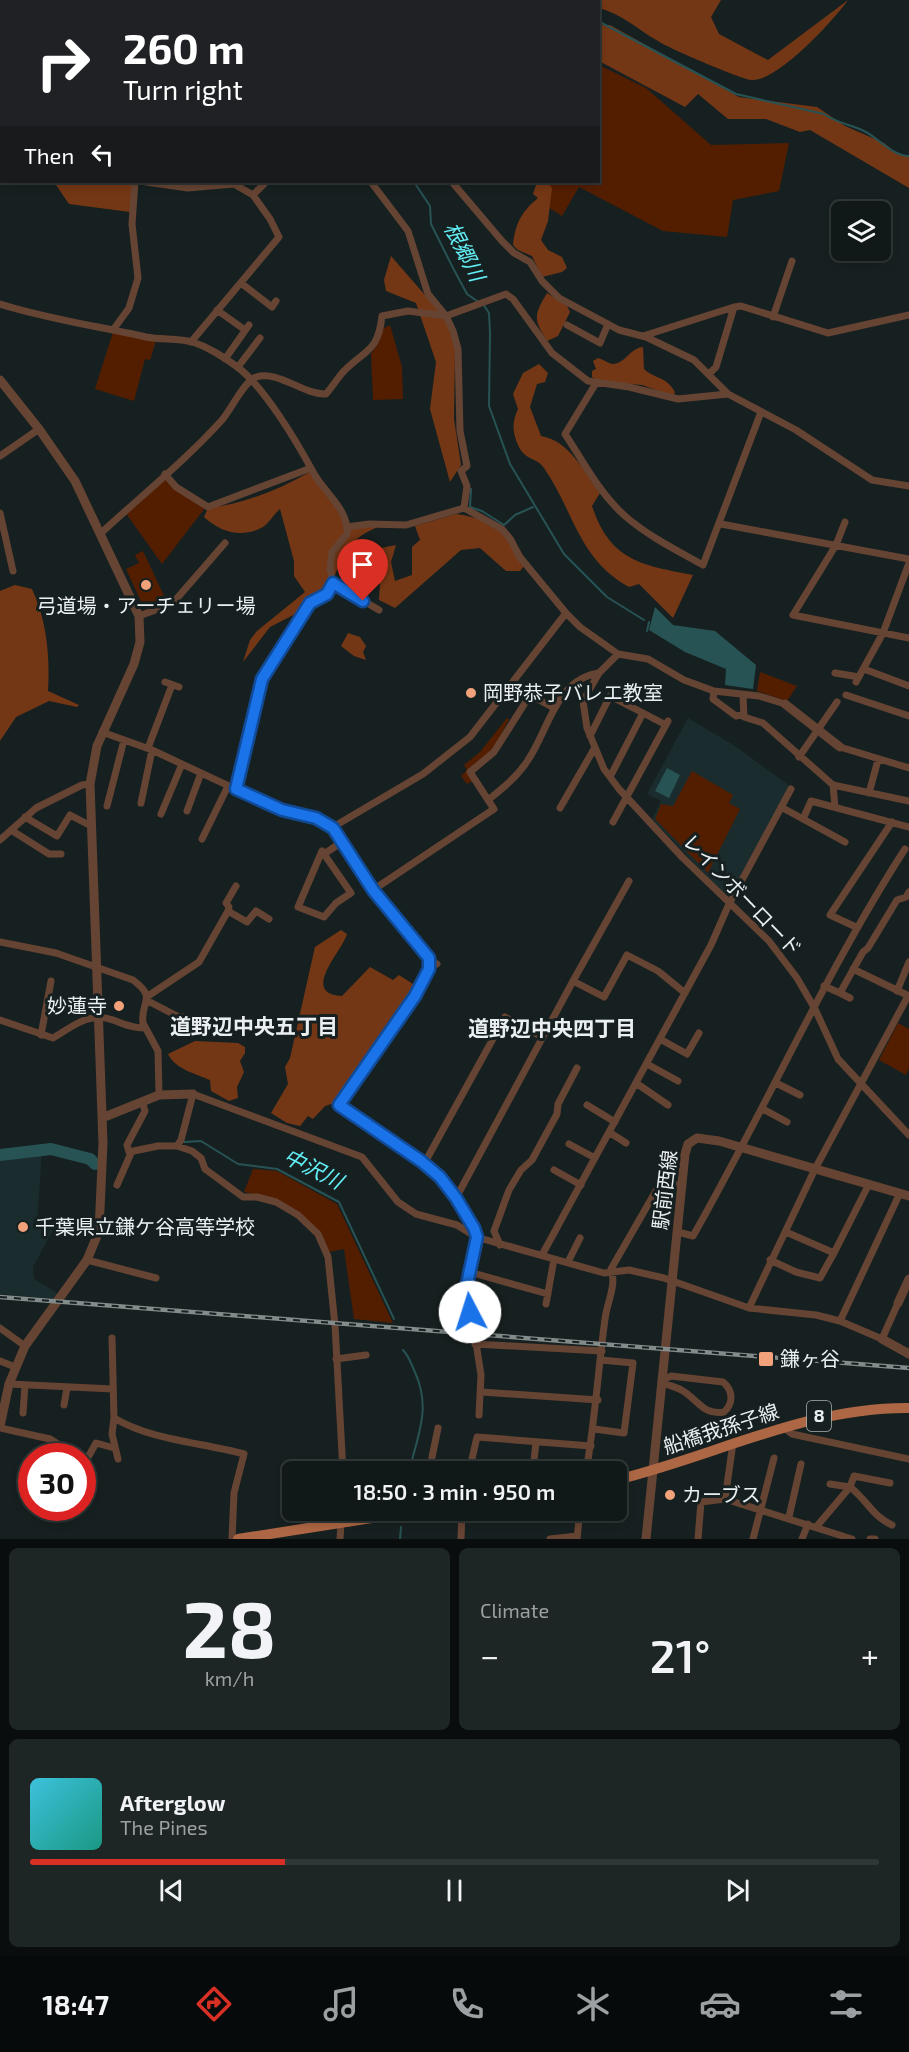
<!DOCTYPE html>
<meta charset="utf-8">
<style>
:root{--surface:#111818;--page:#1e2525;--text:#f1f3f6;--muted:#9ca0a2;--line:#303737;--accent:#d93025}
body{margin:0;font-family:"Exo 2","Noto Sans JP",sans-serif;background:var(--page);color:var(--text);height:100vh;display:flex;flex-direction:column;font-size:22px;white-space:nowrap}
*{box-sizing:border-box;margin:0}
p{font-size:20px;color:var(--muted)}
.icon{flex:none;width:33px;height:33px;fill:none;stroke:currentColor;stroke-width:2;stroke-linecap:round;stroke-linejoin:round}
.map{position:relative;height:1539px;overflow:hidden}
.details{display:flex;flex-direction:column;gap:9px;padding:9px;background:#090d0d;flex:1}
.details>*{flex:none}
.banner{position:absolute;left:0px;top:0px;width:600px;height:183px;box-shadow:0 3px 9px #0003,0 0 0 2px var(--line);background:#202124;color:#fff;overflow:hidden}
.fabs{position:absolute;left:831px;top:201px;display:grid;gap:12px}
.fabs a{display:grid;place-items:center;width:60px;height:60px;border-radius:9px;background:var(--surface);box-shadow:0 3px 9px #0003,0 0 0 2px var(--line);font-size:30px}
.speed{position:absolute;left:18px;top:1443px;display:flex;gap:12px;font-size:30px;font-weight:700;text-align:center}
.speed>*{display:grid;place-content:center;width:78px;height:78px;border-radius:50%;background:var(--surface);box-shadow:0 3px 9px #0003,0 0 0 2px var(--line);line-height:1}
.speed .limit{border:9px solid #d22;background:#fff;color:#111}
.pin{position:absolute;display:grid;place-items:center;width:51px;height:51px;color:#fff;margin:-62px -26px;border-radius:50% 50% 50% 0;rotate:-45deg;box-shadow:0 0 6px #0007}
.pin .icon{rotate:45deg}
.me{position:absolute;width:66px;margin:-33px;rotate:355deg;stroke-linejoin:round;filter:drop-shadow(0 0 4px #0008)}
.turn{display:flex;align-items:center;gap:21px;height:126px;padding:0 24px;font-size:27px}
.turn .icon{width:78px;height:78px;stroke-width:2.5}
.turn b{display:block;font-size:42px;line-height:51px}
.then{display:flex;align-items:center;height:57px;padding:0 24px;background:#0003;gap:12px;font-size:22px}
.big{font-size:45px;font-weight:600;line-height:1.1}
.details .widget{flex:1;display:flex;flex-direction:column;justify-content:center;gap:9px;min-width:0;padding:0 21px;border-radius:9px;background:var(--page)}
.details .dial{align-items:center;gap:0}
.dial b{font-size:78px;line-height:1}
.song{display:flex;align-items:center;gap:18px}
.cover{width:72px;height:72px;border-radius:9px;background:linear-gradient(135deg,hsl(190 70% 55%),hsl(170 70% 35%))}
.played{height:6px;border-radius:3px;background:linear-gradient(90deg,var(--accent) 30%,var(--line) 30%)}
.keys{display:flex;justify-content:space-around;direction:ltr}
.heat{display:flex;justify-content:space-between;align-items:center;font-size:33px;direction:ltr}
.details .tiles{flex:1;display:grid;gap:9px;grid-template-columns:1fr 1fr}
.widget:last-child{grid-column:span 2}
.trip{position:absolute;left:282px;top:1461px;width:345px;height:60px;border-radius:9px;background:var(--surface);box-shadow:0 3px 9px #0003,0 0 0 2px var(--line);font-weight:600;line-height:60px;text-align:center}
.menu{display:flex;height:96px;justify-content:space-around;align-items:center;background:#070a0a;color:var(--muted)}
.menu .icon{width:42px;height:42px}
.menu .selected{color:var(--accent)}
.menu b{font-size:27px;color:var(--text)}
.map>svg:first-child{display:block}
</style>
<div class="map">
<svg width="909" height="1539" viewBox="0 0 909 1539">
<rect width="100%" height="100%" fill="#172020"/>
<!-- built -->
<path fill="#1a2c2d" d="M688 718 735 746 790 786 728 898 652 819 661 801 647 794Z
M42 1152 37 1223 53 1230 33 1267 34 1279 59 1294 55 1299 0 1294V1159Z"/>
<!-- green -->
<path fill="#531e00" d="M599 65 646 88 711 145 789 143 779 191 733 200 727 237 663 231 579 187 562 216 543 204 547 182H598Z
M390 325 402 367 403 399 373 400 371 354 379 342 382 329Z
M113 332 156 341 150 360 145 359 134 401 95 389Z
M164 477 205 508 162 564 125 512Z
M143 551 166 600 145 610 126 569 139 563 135 555Z
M760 672 797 686 787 701 757 691Z
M507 718 509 719 493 750 468 771 473 781 467 784 461 776 467 770 464 765 480 752Z
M692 771 733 795 729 803 740 809 708 873 655 819 661 804 673 806Z
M898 1023 909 1029V1068L906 1075 879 1060Z
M253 1169 277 1171 337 1204 393 1323 354 1319 344 1249 329 1252 316 1229 268 1197 244 1192Z"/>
<!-- forest -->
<path fill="#743715" d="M565 0H721L711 17 719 34 768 60 848 0C834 20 776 83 751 80 741 79 668 48 658 41 637 29 622 14 599 8L598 2Z
M599 25H610L739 97 817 107 845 126 884 143 899 155 909 156V188L810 130 800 132 766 119H728L698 94 685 107 599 61Z
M54 182H133L130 212 69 204Z
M537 182H547L552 188 548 221 541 240 548 250 562 257 567 268 562 272 542 277 532 256 518 250 513 245C515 224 522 211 538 198L533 194Z
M391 256 445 318 451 330 455 348 454 419 461 465 450 482 430 409 436 362 416 303 386 291 384 280Z
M547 293 567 306 570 312 558 336 547 341C533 319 534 315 547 293Z
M643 347 644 369C656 380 665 375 675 392L673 396 642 385 599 381 592 377V371L596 369 593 361 598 358C603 359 607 363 612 364 624 365 630 348 643 347Z
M539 364 548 373 545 382 537 384 530 407 541 436C570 441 584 472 600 493L592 506C610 560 640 565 693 575L673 618 639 584 629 587C578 559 574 511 544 468 535 455 524 463 516 440 512 428 513 420 518 409L513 394 523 373Z
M310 472 337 508 345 527H378C345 539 338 565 328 597L270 627 243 662 250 640 257 631 305 592 294 576V561L280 509C274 514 269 523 263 527 242 539 220 532 204 517L208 508C244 504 278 490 310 472Z
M456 514C484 517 517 534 526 563L520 571H506L480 548 461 550 395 608 379 600 380 584 377 575 381 548 396 545 391 562 395 581 412 575V547L420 540 415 526Z
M15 585 32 589C47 621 50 657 48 691L79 705 77 707 49 701 16 717 0 741V591Z
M348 633 360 637 366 646 363 652 366 660 354 656 341 646Z
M341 930 347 934C343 950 299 994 342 996L370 967 393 980 399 975 413 984 416 991 338 1102 325 1106 313 1119 308 1116 300 1126 287 1123 271 1113 288 1084 285 1067 290 1058 315 947Z
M195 1041 238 1043 245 1047V1053L240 1061 244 1072 237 1087 238 1098 229 1101 211 1091 210 1080C196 1074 175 1069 168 1054Z"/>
<!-- water -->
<path fill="#275355" d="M655 607 673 625 715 631 756 665 753 689 725 685 726 669 685 652 649 630Z
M667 768 680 775 669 798 655 791Z"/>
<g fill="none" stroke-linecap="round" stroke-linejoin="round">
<!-- stream -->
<path stroke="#275355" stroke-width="2" d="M332 0 333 2
M598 21 736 94 824 114C836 123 850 124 864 131 880 139 891 155 909 156
M414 182 430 206 431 224 453 268 467 294 477 301
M483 304 489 313 490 333 489 406 510 464 564 554 607 597 644 620
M471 489 470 507 482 511 504 525 515 515 533 507
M647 631 649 622
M184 1142 201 1141 238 1164 277 1169 339 1202 394 1319
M403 1350C408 1355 411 1363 414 1370 432 1408 418 1433 409 1472
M400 1539 401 1527"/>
<!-- river -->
<path stroke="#275355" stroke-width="12" d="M0 1155 51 1149 90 1159 95 1164"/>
<!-- minor -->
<path stroke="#643" stroke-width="7" d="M466 2V0
M0 25 2 26
M146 182 188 188 234 184 253 195 270 219 279 237 191 342
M371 182 408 231 428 294 446 316 453 331 458 349 460 431 467 466 461 471 467 486 464 508 502 529 511 540 519 556 566 613 580 627 618 654 648 659 684 680 714 691 759 696 785 704
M452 182 502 241 514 253 530 262 542 281 559 298 619 330 646 337 694 360 728 394 796 430 872 480 909 486
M253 195 266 182
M241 283 272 307 276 301
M0 304C48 319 97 326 146 337 161 340 178 338 192 342 207 346 223 357 236 366 263 385 297 442 313 472 324 493 349 509 347 534L332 552 330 569 333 583 327 594 310 603 262 679 236 790
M217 310 245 330
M773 317 792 261
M567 325 600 343 608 324
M113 330 129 308 138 278 132 224 135 182
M643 336 734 307 741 306 828 333 909 315
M225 359 249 325
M238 367 260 338
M710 373 716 367 734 307
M596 383 565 434C583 461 599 493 625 516 648 536 676 550 703 565L761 412
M0 456 39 429
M165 474 176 487 208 507 311 468
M0 513 13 571
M845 522 836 545 793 615 909 638
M721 524 909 559
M347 527 369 524 406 525 464 508
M100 534C141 496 185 461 222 420 231 410 244 381 256 377 279 370 303 395 326 394 332 387 337 379 343 372 365 349 378 353 382 316L408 311 446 316 506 294 513 299 552 353 588 381 629 387 678 399 728 394
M333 583 379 610
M139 616 172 604 225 543
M618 654 599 673 583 701 587 728 604 769 619 789 682 857 769 941 797 978 815 1009 838 1059 909 1135
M864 669 909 686
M835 673 859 677
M165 682 179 687
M856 682 883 633 909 563
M714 691 713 699 736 716 742 715
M743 695 744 717 763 723 833 785 909 801
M846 695 909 716
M643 713 666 725
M102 732 152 750 278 809 316 818 333 827 396 920 429 959 437 964
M590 736 610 696 643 713 610 777
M840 747 909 768
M148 748 172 685
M799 757 837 702
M833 785 835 807
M869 793 878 760
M488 800 470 772 494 752 530 695 554 708
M141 803 152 750
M107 806 124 740
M781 807 803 819 811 801 909 827
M560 808 594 749
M187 811 201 773
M161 814 182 764
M25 817 57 836 70 815 91 826
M803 819 845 842
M613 822 668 721
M333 827 423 774 470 737 566 613
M11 830 49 854H61
M202 839 228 786
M0 840 36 808 82 785 90 784
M324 854 322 851 298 907 324 917 336 903 351 893 324 854 342 842
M373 890 494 809 488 800C503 788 518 776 528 760 549 729 556 679 599 673
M228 911 229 907 226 903 236 886
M856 927 830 915 892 822
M0 942 56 953 133 980C158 999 140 1001 143 1023L158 1051 159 1095
M429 959V969L415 996 339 1105 440 1177 474 1228 477 1237
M853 969 909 996
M573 981 629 881
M824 986 840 993 863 952 868 948 897 900 906 897 909 892
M897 991 909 962
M840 993 850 998
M148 996 199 962 228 911 247 922 256 911 269 919
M148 1001 177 1016 225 1024
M0 1020 53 1038C72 1027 89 1011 113 1020 124 1024 132 1028 145 1028
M41 1035 51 981
M660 1039 687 1054 699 1033
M647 1064 678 1081
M636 1083 668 1105
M776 1083 800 1095
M142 1101 145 1111 127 1145 129 1152 158 1146H177L192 1151 201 1158 205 1169 243 1197H257L276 1202 298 1215 318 1234 328 1257 335 1325 343 1472
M587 1105 615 1122
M763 1109 787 1122
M609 1132 626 1143
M569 1144 595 1158
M177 1146 181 1140 193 1094 362 1157 398 1202 416 1214 457 1225 476 1237 604 1273 629 1270 664 1278 749 1308 816 1315 840 1321 882 1339 898 1303
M424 1164 505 1017 542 1037
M554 1170 581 1185
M661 1182 667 1171
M117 1185 131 1153
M456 1198 573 981 604 997 627 955 658 971 685 993
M678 1232 693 1236C766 1108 825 973 905 849
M476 1237 467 1284 481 1375 479 1415
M500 1245 494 1231 509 1190 521 1170 532 1160 557 1114 558 1104 577 1068
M834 1253 869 1184
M542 1255 711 945 729 904 791 789
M87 1260 156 1278
M770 1260 796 1272 820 1278 834 1253 786 1232
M568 1262 580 1238
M469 1272 548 1294
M546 1304 554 1259
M749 1308 815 1169 908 996
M840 1321 900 1193
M0 1328 25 1346
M112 1338 114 1418 112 1434 118 1459
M475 1344 602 1351
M336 1359 366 1355
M0 1361 15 1367
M671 1376 723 1382C733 1390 734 1403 724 1412 704 1416 698 1400 683 1391 676 1386 669 1387 662 1381Z
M9 1384 113 1389
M482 1392 598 1400
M64 1405 67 1388
M23 1413 25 1385
M114 1418C153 1441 200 1442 244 1454L234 1493 232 1539
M783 1427 792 1434 909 1459
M0 1428 50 1439 77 1456
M594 1429 624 1433 633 1363 601 1360
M82 1460 87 1459 96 1443 114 1448
M533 1470 536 1442
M429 1472 438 1428
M469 1472 477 1437 591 1446
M586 1472C595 1421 598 1370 605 1319 607 1302 617 1285 611 1269L661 1182 682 1186
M890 1483 854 1476 850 1487C868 1501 872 1516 892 1525
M725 1499 733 1443
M343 1510 344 1522
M789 1517 801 1464
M817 1526 850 1487 830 1484
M340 1539 341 1523
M461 1539 462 1510
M550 1539 577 1536
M577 1539 580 1510
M698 1539 701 1502 725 1499 852 1539
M753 1539 774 1458
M802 1539 808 1524
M870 1539H875"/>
<!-- tertiary -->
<path stroke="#643" stroke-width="9" d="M0 380 39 429 75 481 139 616 140 642 134 664 97 746 90 784 103 1143 99 1231 87 1260 25 1346 9 1384 0 1426
M785 704 840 747
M102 1118 159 1095 193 1094
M898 1303 909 1279
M882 1339 909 1354
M646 1539 685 1154 688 1144 697 1138 719 1141 909 1196"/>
<!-- primary -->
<path stroke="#ae6744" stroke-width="10" d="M616 1480C715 1456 806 1407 909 1408
M238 1539 423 1510"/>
<!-- rail casing -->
<g stroke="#838b8b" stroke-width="4.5">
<path id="rail" d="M0 1297 909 1368"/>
</g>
<!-- rail -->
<use href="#rail" stroke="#172020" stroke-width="2" stroke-dasharray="7" stroke-linecap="butt"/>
</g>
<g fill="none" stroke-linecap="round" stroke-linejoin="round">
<!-- route casing -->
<g stroke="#114b97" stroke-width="15">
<path id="route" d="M363 601 333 583 327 594 310 603 262 679 236 789 282 810 316 818 333 828 373 890 429 958V969L415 996 339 1105 421 1161 440 1177 456 1198 474 1228 477 1237 467 1284 470 1312"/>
</g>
<!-- route -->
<use href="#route" stroke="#1a73e8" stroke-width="10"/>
</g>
<!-- markers -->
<g fill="#f1a27b" stroke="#172020" stroke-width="2">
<circle cx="146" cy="585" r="6"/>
<circle cx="471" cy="693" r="6"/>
<circle cx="119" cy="1006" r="6"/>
<circle cx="23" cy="1227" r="6"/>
<rect x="758" y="1351" width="16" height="16" rx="3"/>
<circle cx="670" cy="1495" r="6"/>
</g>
<g text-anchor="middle" stroke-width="6" stroke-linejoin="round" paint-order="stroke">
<!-- shield labels -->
<rect fill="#172020" stroke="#abb2b2" stroke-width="1.5" x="807" y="1401" width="24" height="30" rx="4.5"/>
<g font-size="18" font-weight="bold" fill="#eaf0f1">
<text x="819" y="1422">8</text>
</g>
<!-- poi labels -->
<g font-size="20" fill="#eaf0f1" stroke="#172020" text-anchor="start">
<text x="146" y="613" text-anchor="middle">弓道場・アーチェリー場</text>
<text x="483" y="700">岡野恭子バレエ教室</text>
<text x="107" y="1013" text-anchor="end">妙蓮寺</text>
<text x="35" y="1234">千葉県立鎌ケ谷高等学校</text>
<text x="780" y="1366">鎌ヶ谷</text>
<text x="682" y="1502">カーブス</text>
</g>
<!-- street labels -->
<g font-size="20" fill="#eaf0f1" stroke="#172020">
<text transform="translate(742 895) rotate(46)" y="7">レインボーロード</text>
<text transform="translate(665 1190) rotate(-83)" y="7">駅前西線</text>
<text transform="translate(721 1429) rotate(-18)" y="7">船橋我孫子線</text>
</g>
<!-- water labels -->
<g font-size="21" font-style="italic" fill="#62f0f7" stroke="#172020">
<text transform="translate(464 252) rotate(63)" y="7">根郷川</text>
<text transform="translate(313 1169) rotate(27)" y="7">中沢川</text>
</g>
<!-- neighbourhood labels -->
<g font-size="21" font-weight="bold" fill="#eaf0f1" stroke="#172020">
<text x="254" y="1034">道野辺中央五丁目</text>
<text x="552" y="1036">道野辺中央四丁目</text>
</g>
</g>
</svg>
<div class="fabs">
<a><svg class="icon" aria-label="layers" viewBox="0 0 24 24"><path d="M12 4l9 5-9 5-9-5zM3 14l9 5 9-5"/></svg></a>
</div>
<div class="speed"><div class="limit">30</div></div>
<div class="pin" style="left:363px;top:601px;background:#d93025"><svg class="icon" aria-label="arrive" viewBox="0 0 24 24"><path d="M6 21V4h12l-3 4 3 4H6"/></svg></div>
<svg class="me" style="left:470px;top:1312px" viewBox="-20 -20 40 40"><circle r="19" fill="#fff"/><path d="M0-13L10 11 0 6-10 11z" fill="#1a73e8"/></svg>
<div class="trip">18:50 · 3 min · 950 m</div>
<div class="banner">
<div class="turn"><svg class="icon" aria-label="right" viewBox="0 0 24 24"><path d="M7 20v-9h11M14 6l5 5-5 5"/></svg><div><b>260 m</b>Turn right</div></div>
<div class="then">Then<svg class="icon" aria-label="left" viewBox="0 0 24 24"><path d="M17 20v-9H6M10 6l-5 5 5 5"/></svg></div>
</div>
</div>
<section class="details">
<div class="tiles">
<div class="widget dial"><b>28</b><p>km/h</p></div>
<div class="widget"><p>Climate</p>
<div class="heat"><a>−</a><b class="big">21°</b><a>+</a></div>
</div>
<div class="widget">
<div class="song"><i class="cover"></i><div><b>Afterglow</b><p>The Pines</p></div></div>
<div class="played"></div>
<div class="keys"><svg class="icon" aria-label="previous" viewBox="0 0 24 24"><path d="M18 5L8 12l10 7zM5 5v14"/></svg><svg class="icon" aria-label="pause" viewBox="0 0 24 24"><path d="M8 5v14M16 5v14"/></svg><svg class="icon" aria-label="next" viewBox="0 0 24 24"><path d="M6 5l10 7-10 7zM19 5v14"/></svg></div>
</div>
</div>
</section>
<nav class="menu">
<b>18:47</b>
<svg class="icon selected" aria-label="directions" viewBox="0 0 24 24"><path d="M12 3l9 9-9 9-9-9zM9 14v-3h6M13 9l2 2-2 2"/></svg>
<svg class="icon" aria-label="music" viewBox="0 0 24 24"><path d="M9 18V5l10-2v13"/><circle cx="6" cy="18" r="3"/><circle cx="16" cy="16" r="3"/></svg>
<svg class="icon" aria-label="phone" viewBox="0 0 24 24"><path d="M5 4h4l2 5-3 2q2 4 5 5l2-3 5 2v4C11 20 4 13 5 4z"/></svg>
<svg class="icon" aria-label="climate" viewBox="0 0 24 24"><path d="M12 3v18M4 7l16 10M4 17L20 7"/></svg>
<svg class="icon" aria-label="car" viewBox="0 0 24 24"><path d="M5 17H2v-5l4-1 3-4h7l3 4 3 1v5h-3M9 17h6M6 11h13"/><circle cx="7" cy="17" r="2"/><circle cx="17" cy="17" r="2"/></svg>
<svg class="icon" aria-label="filters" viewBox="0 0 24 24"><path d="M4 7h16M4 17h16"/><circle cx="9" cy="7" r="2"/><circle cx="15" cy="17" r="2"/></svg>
</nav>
